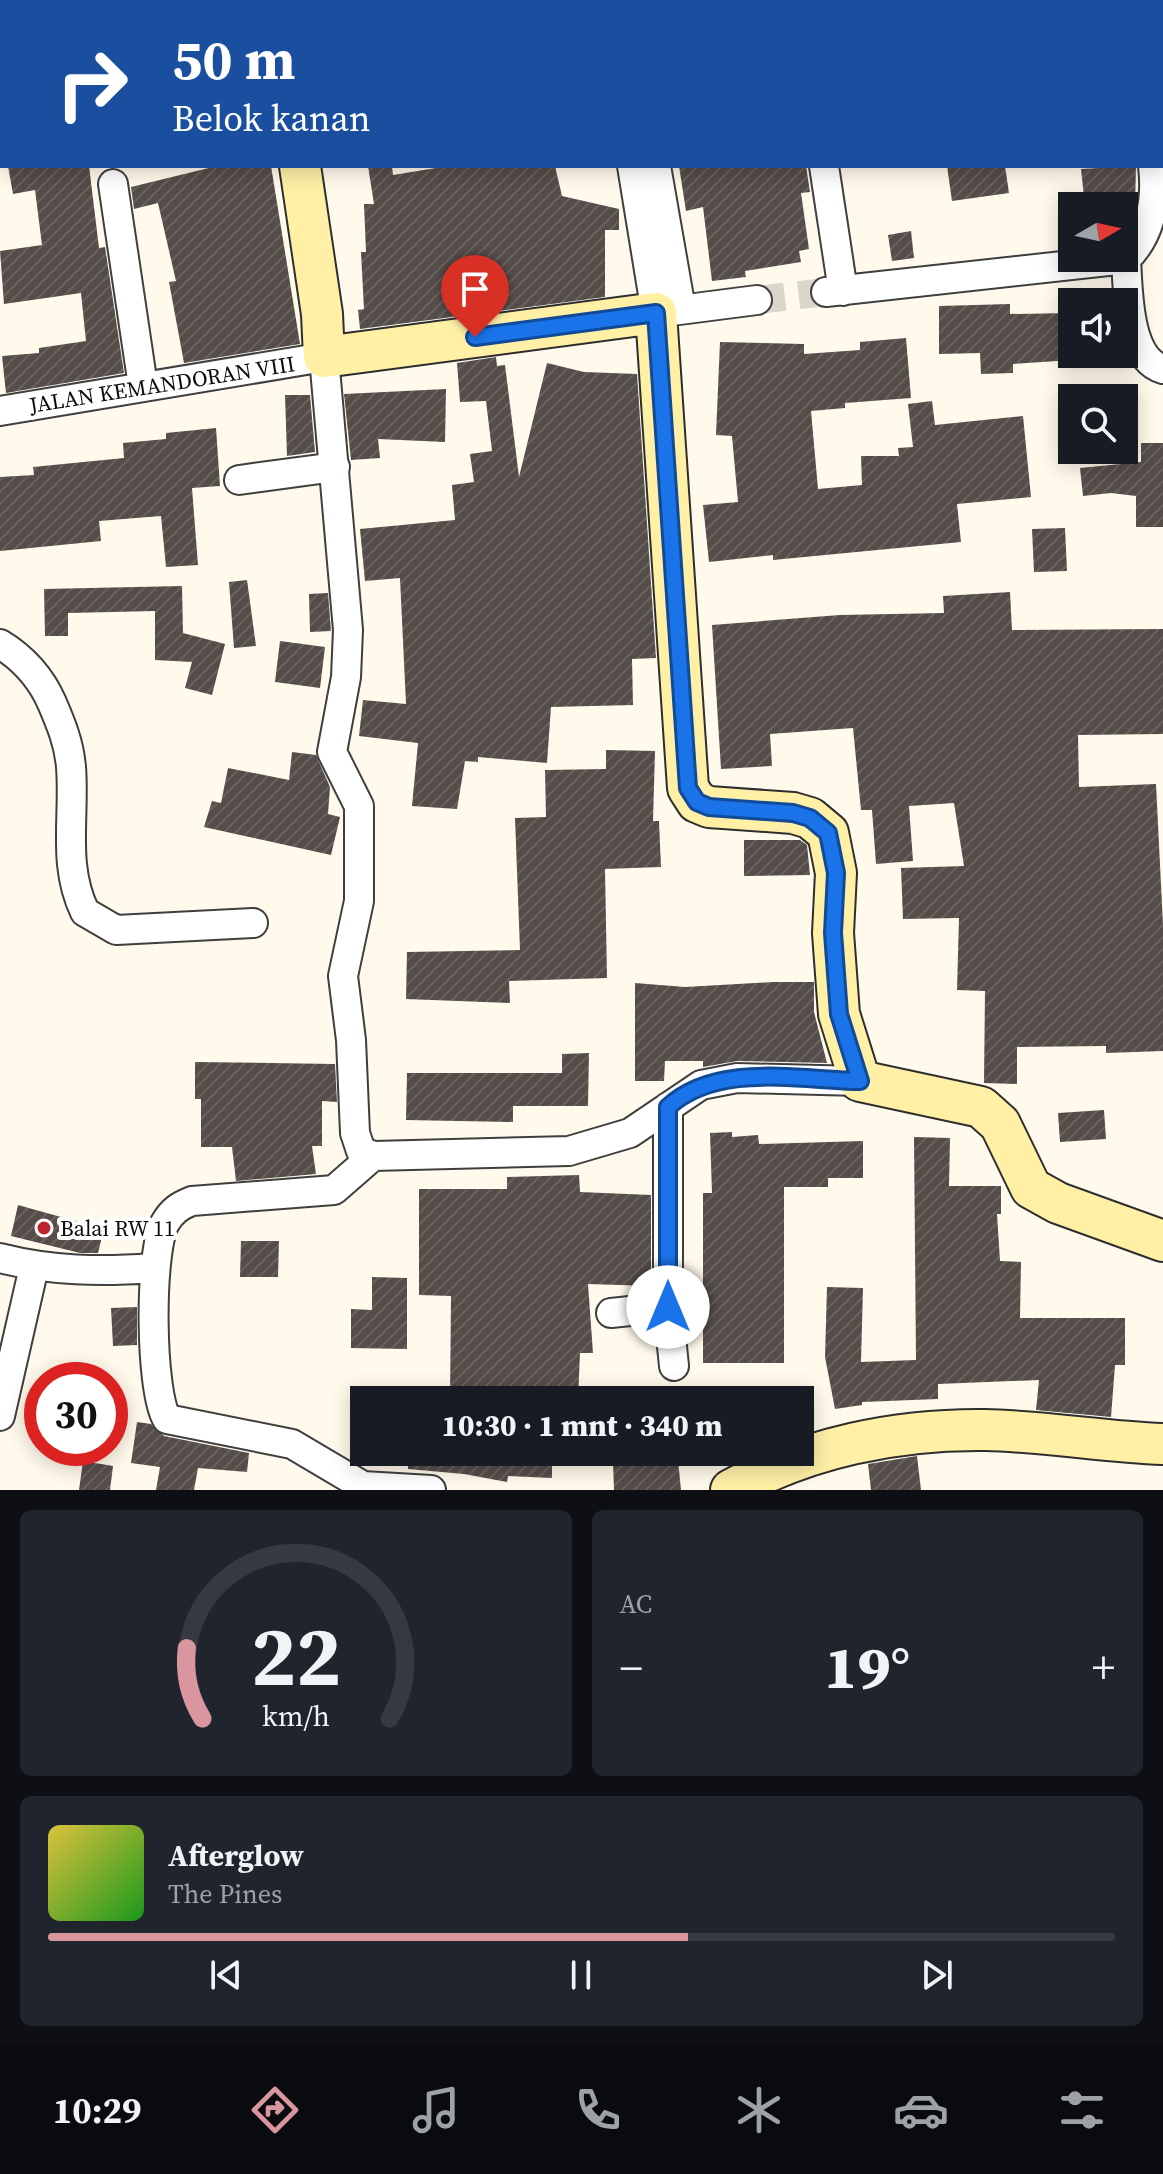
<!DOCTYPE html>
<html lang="id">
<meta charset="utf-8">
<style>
:root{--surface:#171b24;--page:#20242c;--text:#f1f3f6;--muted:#9ea1a6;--line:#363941;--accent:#d9969f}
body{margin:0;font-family:"Source Serif 4",serif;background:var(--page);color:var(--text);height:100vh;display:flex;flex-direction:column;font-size:30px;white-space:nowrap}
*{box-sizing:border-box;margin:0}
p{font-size:26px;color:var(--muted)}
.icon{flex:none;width:44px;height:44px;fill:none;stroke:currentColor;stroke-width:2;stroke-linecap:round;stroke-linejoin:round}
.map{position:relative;height:1490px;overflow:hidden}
.side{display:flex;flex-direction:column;gap:20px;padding:20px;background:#0d0f14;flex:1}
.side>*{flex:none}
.guide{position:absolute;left:0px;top:0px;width:1164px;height:168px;box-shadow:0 4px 20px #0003;background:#1a4fa0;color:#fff;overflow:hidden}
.needle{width:52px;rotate:81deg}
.tools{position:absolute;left:1058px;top:192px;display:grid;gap:16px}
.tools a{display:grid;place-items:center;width:80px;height:80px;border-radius:0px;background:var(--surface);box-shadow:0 4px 20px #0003;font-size:40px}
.speed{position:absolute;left:24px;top:1362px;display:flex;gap:16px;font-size:40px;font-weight:700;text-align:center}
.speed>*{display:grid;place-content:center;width:104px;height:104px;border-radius:50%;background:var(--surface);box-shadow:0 4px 20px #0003;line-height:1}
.speed .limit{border:12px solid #d22;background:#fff;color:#111}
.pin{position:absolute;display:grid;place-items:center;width:68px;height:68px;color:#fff;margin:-82px -34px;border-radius:50% 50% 50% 0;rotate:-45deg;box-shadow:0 0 8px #0007}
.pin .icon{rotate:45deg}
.me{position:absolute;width:88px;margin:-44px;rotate:0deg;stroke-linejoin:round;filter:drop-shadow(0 0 6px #0008)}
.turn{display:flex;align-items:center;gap:28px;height:168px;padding:0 40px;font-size:36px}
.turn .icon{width:104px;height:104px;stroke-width:2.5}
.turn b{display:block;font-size:56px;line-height:68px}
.big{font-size:60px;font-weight:800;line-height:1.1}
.side .widget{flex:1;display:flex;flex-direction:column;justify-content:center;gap:12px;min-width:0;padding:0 28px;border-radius:12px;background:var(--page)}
.side .dial{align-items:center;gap:0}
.dial svg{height:208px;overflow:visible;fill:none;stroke:var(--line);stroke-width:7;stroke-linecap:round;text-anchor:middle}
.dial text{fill:var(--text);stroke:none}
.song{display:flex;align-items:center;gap:24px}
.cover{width:96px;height:96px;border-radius:12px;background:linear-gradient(135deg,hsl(50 70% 55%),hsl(120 70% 35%))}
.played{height:8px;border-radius:4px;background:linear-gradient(90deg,var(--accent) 60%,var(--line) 60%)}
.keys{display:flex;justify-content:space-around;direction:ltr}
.heat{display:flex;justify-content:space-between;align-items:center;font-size:44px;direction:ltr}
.side .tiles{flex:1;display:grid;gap:20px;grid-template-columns:1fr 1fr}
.widget:last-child{grid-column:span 2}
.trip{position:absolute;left:350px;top:1386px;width:464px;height:80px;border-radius:0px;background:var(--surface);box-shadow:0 4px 20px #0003;font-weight:800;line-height:80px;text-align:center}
.tabs{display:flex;height:128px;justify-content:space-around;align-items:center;background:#090b0e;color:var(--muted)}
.tabs .icon{width:56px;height:56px}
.tabs .current{color:var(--accent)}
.tabs b{font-size:36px;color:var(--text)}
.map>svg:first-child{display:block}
</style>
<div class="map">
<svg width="1163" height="1490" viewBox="0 0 1163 1490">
<defs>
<pattern id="building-hatch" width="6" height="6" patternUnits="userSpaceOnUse" patternTransform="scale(2)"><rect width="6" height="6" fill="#554d49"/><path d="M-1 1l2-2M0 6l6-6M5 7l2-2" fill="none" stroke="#68625f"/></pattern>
</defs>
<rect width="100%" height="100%" fill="#fffaeb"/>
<!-- building -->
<path fill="url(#building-hatch)" d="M8 166H89L99 248 105 247 124 373 6 393 2 356 39 353V348L86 341 81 293 4 304 0 251 42 245 35 190 13 194Z
M217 166H271L300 344 184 363 169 282 176 281 158 203 134 209 131 187Z
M368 166H392L393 175 448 166H555L562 196 619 209V230H605V297L360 329 358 310 364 309 361 252H366L364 204H374Z
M679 166H806L810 192 801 193 809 249 799 251 801 262 745 271 746 277 712 281 703 207 686 211Z
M947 166H1005L1009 193 952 201Z
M1136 166 1135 206H1085L1081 169Z
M911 231 914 258 892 261 888 235Z
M1010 304V314L1072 313V360L1013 364V373L981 374 980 353 939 354V306Z
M906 338 911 398 845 403V408L811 411 818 489 862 485 861 456H899L898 448 913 447 908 404 932 401 935 425 1023 416 1031 497 957 504 961 542 773 560V555L709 562 703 505 738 502 732 436 716 435 720 342 804 344V354L860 350V342Z
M496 357 497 366 505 365 519 477 547 363 584 372 637 374 656 658 632 659 633 705 551 707 547 763 478 757V762L465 761 457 809 412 806 418 743 359 736 363 700 406 704 400 578 365 581 360 529 455 520 452 485 474 482 470 454 492 451 486 401 460 402 457 363Z
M446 389 445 442 378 439 380 458 351 460 344 394Z
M285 395H310L315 452 287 456Z
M216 428 220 486 192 488 198 565 166 567 161 516 99 521 101 541 0 551V477L34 475 33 467 124 458 123 443 166 439V433Z
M1141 443H1163V527H1136V496L1111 493 1083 496 1080 468 1141 462Z
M1065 528 1067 571 1034 572 1032 529Z
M247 580 256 646 234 648 229 582Z
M182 586 183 633 225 644 212 695 185 688 192 662 155 660V611L68 613V636H45L44 589Z
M1010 592 1012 630 1163 629V734L1078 735 1079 787 1156 784 1163 925V1051L1106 1053V1046L1017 1047V1084L984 1083 985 991 957 990 959 918 903 919 901 868 964 866 954 803 909 806 913 861 876 864 872 810H861L853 728 770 734 772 766 721 769 712 625 840 615 944 613 943 596Z
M328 593 331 631 310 632 309 594Z
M280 641 325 647 320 688 275 682Z
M606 750 655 751 653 821H659L661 867 605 869 607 978 509 981 510 1003 406 999 407 952 520 950 515 818 546 817 545 770 606 769Z
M292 752 316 755 330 787 328 814 340 817 331 855 204 827 212 801 221 803 228 768 289 780Z
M744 840H800L807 845 810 875 744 876Z
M773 982H814V1012L827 1063 737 1061 703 1067V1061H665L664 1081H635V983L685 987Z
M589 1053 588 1106H513V1122L406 1120 407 1073H562V1054Z
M195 1062 335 1064 337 1102 322 1101V1146H312L316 1174 236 1181 232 1147H201V1099H195Z
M1104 1110 1106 1139 1060 1142 1058 1113Z
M732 1132V1137L758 1135 759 1144 863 1141V1178H828V1187H784V1363H703V1193H712L710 1133Z
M914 1137 950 1138 949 1186H1001V1214H997L1000 1261 1021 1262 1020 1318H1125V1365H1115L1111 1417 1036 1410 1039 1380 938 1384V1399L862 1402V1405L835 1409 825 1357 827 1287 863 1288 861 1362 916 1360Z
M579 1175 580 1192 651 1195V1286L588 1284 593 1353H580L578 1400H450L451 1296 419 1295V1189H507V1177Z
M18 1205 104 1229 98 1253H80L11 1236Z
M241 1241H279L278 1277H240Z
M372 1277 407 1278V1349L351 1348V1309L372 1310Z
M137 1307V1345L113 1346 111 1308Z
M137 1422 151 1424 164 1436 249 1453 247 1472 198 1468 194 1490H156L160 1467 131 1463Z
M408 1452H552V1478L508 1476 507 1482 464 1474 408 1469Z
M917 1456 921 1490H871L868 1464Z
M678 1460 681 1490H614L613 1462Z
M83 1461 113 1466 110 1490H79Z"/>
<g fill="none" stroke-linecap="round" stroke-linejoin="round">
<!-- street-tunnel -->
<path stroke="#dbd6ca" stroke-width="28" stroke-dasharray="28 14" stroke-linecap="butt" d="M757 300 826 292"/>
<!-- street casing -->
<g stroke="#3f3f3f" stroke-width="32">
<path id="street" d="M603 0V2
M628 0V2
M800 0 801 2
M1131 0 1132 2
M632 166 656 313 757 300
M656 166 681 309
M824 166 843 291
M113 184 143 386
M1126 259C1128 289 1127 359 1163 369
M826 292 1126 259C1151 235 1157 199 1153 166
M0 411 324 357 348 630 346 677 332 752 359 806V901L343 976 351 1040 355 1133 361 1151 373 1156 569 1151 630 1133 701 1085 737 1078 860 1081
M239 480 335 467
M0 644C23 658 41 678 52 703 61 724 69 743 71 767 75 817 62 865 85 912L116 930 253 923
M668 1107V1307L674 1366
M373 1156 334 1190 192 1201C179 1206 172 1211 165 1223 149 1253 150 1391 167 1419L292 1444 363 1486 431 1490
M0 1258C52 1271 100 1272 152 1268
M611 1313 668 1307
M0 1416 34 1267"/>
</g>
<!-- secondary casing -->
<g stroke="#2e2e2e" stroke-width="44">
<path id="secondary" d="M266 0 267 2
M300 166 322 314 324 357 656 313 688 788 697 802 709 807 793 813 810 818 828 833 836 873 833 933 839 1014 860 1081 981 1107 1000 1124 1031 1188 1058 1203 1163 1241
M731 1490C807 1447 897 1429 985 1430 1044 1431 1104 1442 1163 1444"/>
</g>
<!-- street -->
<use href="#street" stroke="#fff" stroke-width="28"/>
<!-- secondary -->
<use href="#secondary" stroke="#fff0a6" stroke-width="40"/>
</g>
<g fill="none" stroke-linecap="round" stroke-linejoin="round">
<!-- route casing -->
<g stroke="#114b97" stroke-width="20">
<path id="route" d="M475 337 656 313 688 788 697 802 709 807 793 813 810 818 828 833 836 873 833 933 839 1014 860 1081C798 1080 717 1062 668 1107V1307"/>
</g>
<!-- route -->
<use href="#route" stroke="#1a73e8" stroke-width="14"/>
</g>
<!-- markers -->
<circle fill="#bc2434" stroke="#fff" stroke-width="3" cx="44" cy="1228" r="8"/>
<g text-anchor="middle" stroke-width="8" stroke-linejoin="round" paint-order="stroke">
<!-- street labels -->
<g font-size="22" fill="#0c0c0c" stroke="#fff">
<text transform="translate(162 384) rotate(-9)" y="8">JALAN KEMANDORAN VIII</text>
</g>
<!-- poi labels -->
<g font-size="22" fill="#0c0c0c" stroke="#fff" text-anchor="start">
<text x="60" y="1236">Balai RW 11</text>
</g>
</g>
</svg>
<div class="tools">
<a><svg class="needle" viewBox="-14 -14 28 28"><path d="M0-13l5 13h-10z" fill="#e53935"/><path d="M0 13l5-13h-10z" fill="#9ea1a6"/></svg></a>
<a><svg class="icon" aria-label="sound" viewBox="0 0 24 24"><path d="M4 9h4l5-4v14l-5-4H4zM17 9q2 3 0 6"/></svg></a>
<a><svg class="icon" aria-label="search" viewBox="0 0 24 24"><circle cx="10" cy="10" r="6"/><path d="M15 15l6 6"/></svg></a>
</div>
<div class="speed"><div class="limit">30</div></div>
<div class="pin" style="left:475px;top:337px;background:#d93025"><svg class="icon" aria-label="arrive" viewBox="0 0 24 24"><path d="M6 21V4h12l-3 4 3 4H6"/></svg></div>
<svg class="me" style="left:668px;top:1307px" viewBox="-20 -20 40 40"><circle r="19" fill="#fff"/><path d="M0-13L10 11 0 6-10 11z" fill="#1a73e8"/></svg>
<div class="trip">10:30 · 1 mnt · 340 m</div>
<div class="guide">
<div class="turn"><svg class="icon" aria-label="right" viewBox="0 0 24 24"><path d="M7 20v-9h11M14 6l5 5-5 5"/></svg><div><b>50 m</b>Belok kanan</div></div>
</div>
</div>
<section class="side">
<div class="tiles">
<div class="widget dial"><svg viewBox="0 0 100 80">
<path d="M14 69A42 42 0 1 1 86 69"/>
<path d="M14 69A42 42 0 0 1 8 42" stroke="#d9969f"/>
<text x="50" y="56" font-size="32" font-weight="700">22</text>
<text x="50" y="72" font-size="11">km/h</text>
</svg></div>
<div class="widget"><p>AC</p>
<div class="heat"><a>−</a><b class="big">19°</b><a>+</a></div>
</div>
<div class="widget">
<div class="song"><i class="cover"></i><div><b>Afterglow</b><p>The Pines</p></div></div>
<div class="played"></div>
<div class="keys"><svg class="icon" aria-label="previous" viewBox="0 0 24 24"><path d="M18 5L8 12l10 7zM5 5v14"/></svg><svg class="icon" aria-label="pause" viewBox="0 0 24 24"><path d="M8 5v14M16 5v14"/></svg><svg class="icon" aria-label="next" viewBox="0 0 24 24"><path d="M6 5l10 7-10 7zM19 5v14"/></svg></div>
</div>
</div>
</section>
<nav class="tabs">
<b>10:29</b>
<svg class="icon current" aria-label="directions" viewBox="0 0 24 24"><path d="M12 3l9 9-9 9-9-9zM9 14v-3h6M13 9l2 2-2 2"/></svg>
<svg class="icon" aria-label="music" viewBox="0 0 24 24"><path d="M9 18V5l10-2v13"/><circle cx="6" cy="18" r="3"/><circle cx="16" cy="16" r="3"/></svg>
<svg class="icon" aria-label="phone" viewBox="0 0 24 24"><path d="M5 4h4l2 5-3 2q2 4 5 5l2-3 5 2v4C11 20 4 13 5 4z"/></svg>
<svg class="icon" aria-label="climate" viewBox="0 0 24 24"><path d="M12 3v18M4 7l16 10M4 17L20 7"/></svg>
<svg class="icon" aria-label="car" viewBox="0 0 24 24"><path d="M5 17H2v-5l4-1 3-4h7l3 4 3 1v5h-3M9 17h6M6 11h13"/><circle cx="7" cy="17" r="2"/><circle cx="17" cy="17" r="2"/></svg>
<svg class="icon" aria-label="filters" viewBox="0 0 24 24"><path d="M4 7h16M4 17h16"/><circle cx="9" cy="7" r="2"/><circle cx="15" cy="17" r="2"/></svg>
</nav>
